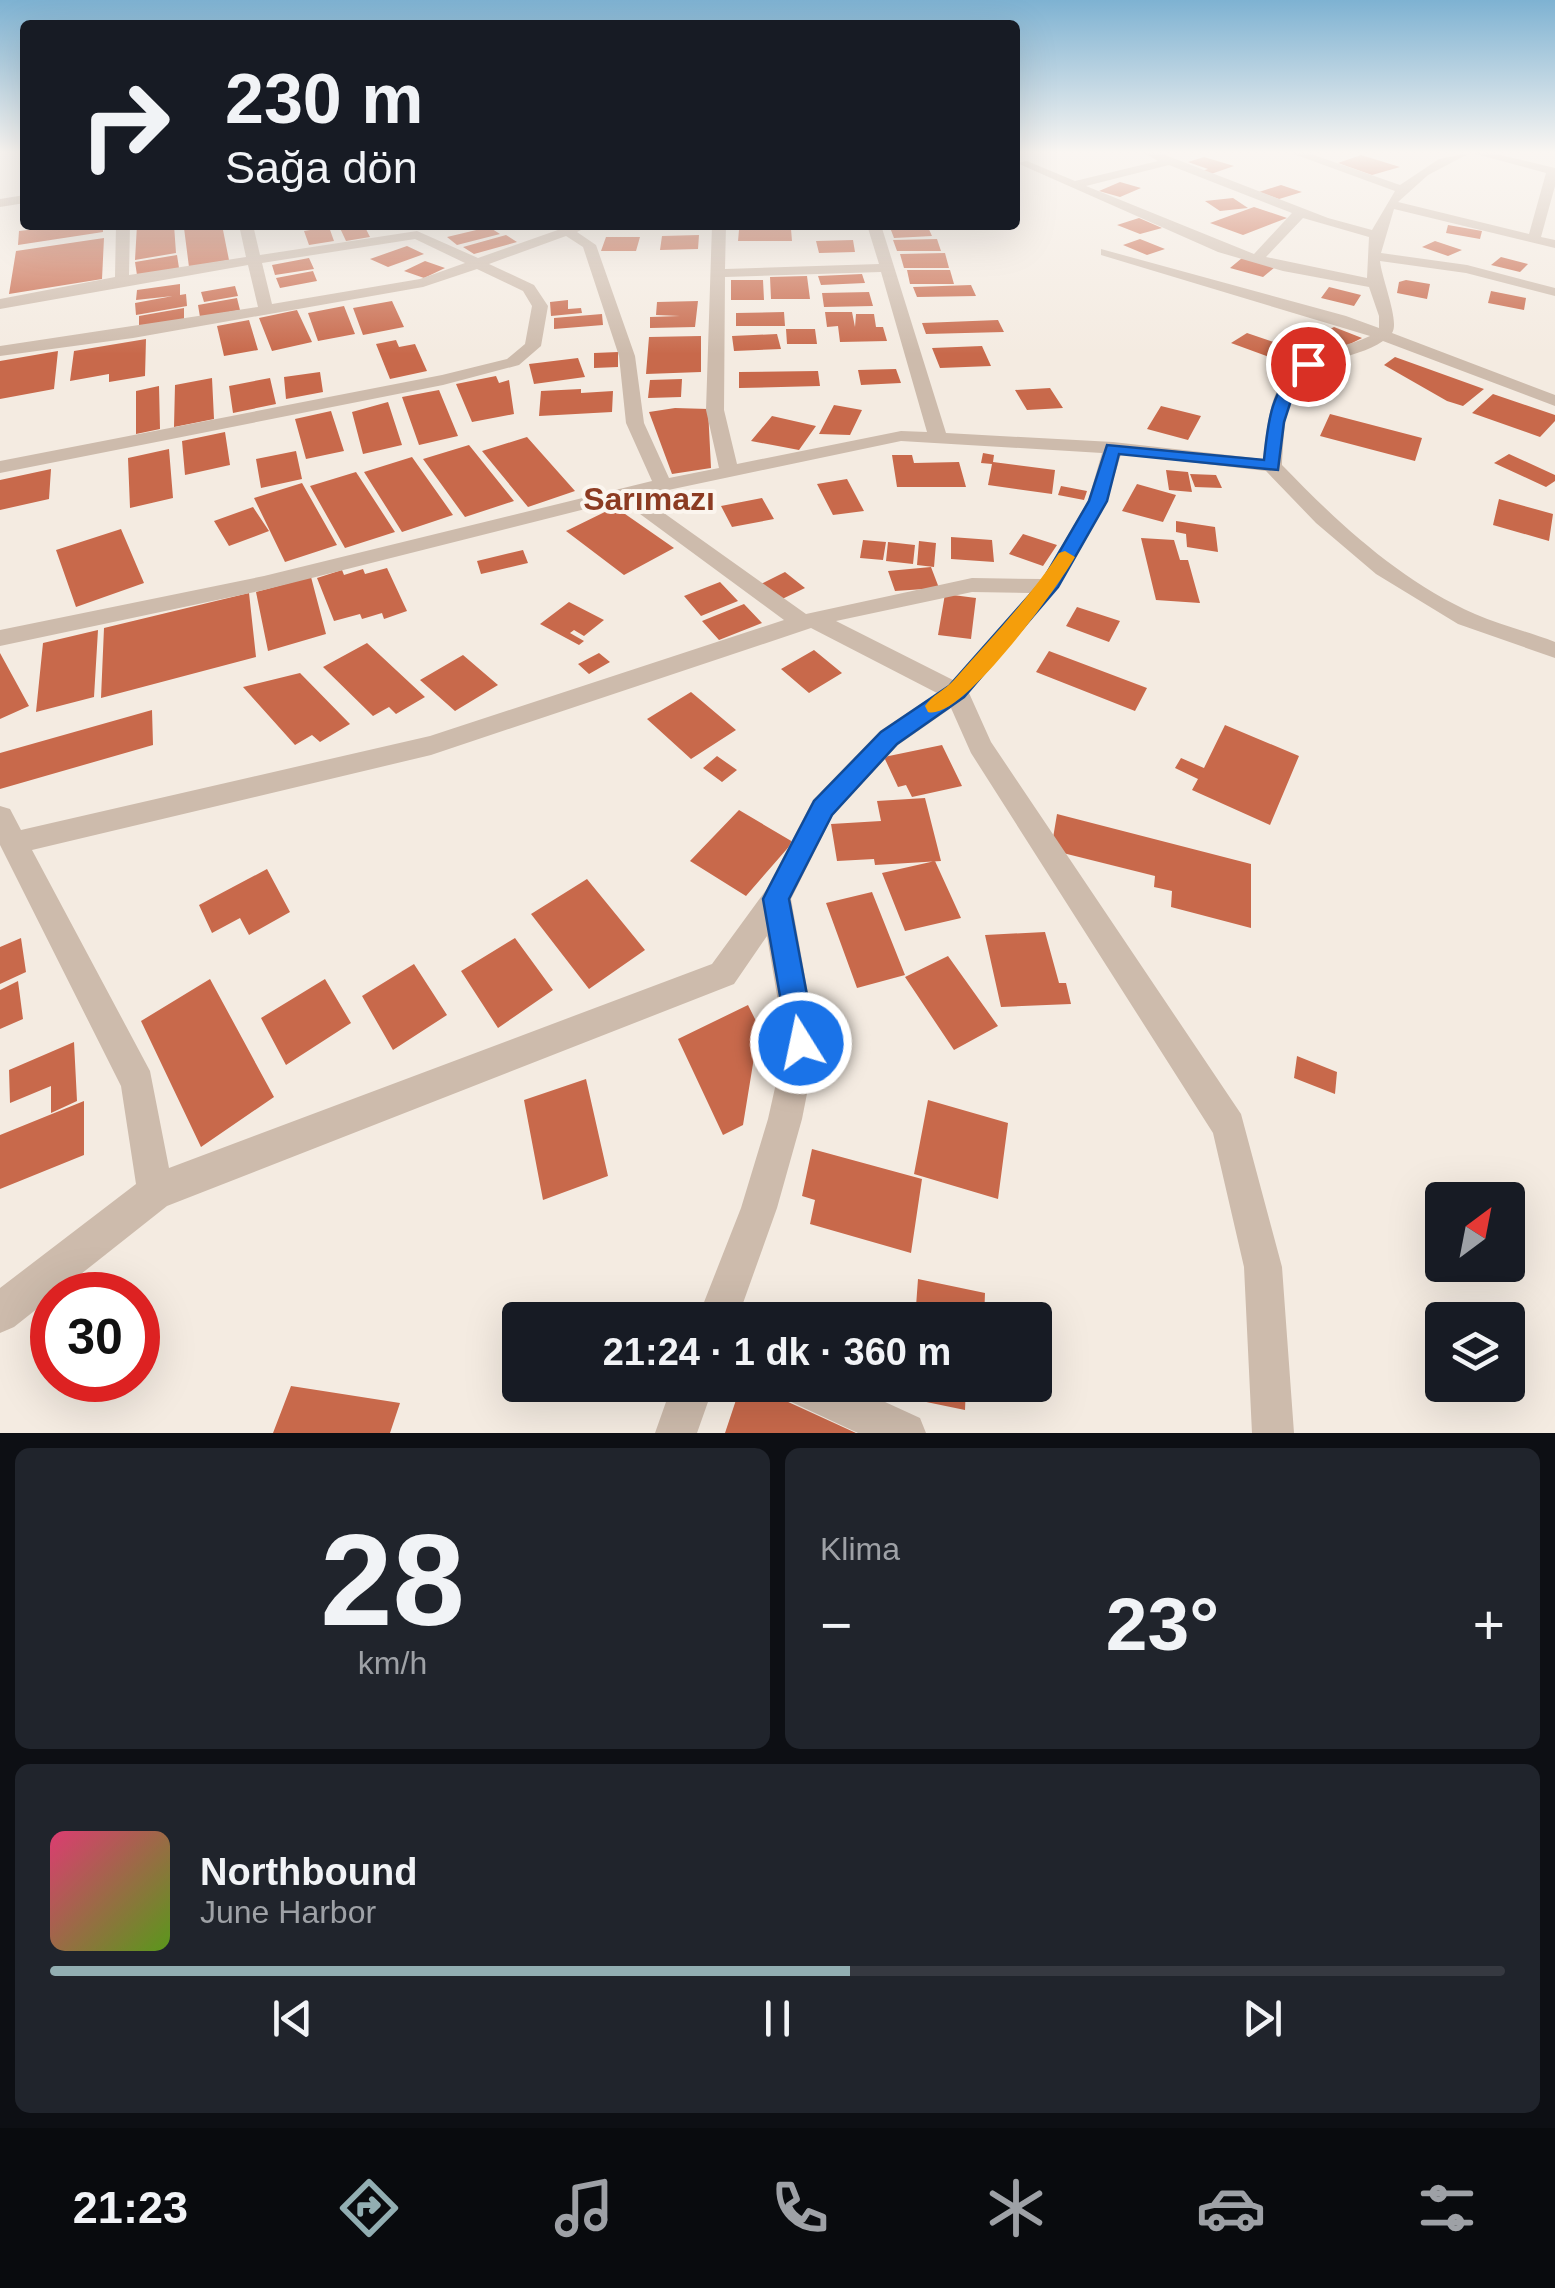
<!DOCTYPE html>
<html lang="tr">
<meta charset="utf-8">
<style>
:root{--surface:#171b24;--page:#20242c;--text:#f1f3f6;--muted:#9ea1a6;--line:#363941;--accent:#92aeb2}
body{margin:0;font-family:Helvetica,sans-serif;background:var(--page);color:var(--text);height:100vh;display:flex;flex-direction:column;font-size:38px;white-space:nowrap}
*{box-sizing:border-box;margin:0}
p{font-size:32px;color:var(--muted)}
.icon{flex:none;width:55px;height:55px;fill:none;stroke:currentColor;stroke-width:2;stroke-linecap:round;stroke-linejoin:round}
.map{position:relative;height:1433px;overflow:hidden}
.drawer{display:flex;flex-direction:column;gap:15px;padding:15px;background:#0d0f14;flex:1}
.drawer>*{flex:none}
.banner{position:absolute;left:20px;top:20px;width:1000px;height:210px;border-radius:10px;box-shadow:0 10px 40px #0002;background:#171b24;color:var(--text);overflow:hidden}
.needle{width:65px;rotate:32deg}
.buttons{position:absolute;left:1425px;top:1182px;display:grid;gap:20px}
.buttons a{display:grid;place-items:center;width:100px;height:100px;border-radius:10px;background:var(--surface);box-shadow:0 10px 40px #0002;font-size:50px}
.speed{position:absolute;left:30px;top:1272px;display:flex;gap:20px;font-size:50px;font-weight:700;text-align:center}
.speed>*{display:grid;place-content:center;width:130px;height:130px;border-radius:50%;background:var(--surface);box-shadow:0 10px 40px #0002;line-height:1}
.speed .limit{border:15px solid #d22;background:#fff;color:#111}
.pin{position:absolute;display:grid;place-items:center;width:85px;height:85px;color:#fff;margin:-42px;border:5px solid #fff;border-radius:50%;box-shadow:0 2px 10px #0007}
.me{position:absolute;width:110px;margin:-55px;rotate:350deg;stroke-linejoin:round;filter:drop-shadow(0 0 8px #0008)}
.turn{display:flex;align-items:center;gap:35px;height:210px;padding:0 40px;font-size:45px}
.turn .icon{width:130px;height:130px;stroke-width:2.5}
.turn b{display:block;font-size:70px;line-height:85px}
.big{font-size:75px;font-weight:600;line-height:1.1}
.drawer .tile{flex:1;display:flex;flex-direction:column;justify-content:center;gap:15px;min-width:0;padding:0 35px;border-radius:15px;background:var(--page)}
.drawer .dial{align-items:center;gap:0}
.dial b{font-size:130px;line-height:1}
.song{display:flex;align-items:center;gap:30px}
.cover{width:120px;height:120px;border-radius:15px;background:linear-gradient(135deg,hsl(340 70% 55%),hsl(90 70% 35%))}
.played{height:10px;border-radius:5px;background:linear-gradient(90deg,var(--accent) 55%,var(--line) 55%)}
.keys{display:flex;justify-content:space-around;direction:ltr}
.heat{display:flex;justify-content:space-between;align-items:center;font-size:55px;direction:ltr}
.drawer .tiles{flex:1;display:grid;gap:15px;grid-template-columns:1fr 1fr}
.tile:last-child{grid-column:span 2}
.trip{position:absolute;left:502px;top:1302px;width:550px;height:100px;border-radius:10px;background:var(--surface);box-shadow:0 10px 40px #0002;font-weight:600;line-height:100px;text-align:center}
.dock{display:flex;height:160px;justify-content:space-around;align-items:center;background:#090b0e;color:var(--muted)}
.dock .icon{width:70px;height:70px}
.dock .current{color:var(--accent)}
.dock b{font-size:45px;color:var(--text)}
.map>svg:first-child{display:block}
</style>
<div class="map">
<svg width="1555" height="1433" viewBox="0 0 1555 1433">
<rect width="100%" height="100%" fill="#f4ebe1"/>
<!-- building -->
<path fill="#c8694b" d="M1361 155 1400 167 1372 175 1338 163Z
M1204 157 1234 166 1211 174 1202 171 1208 169 1188 162Z
M1120 182 1141 188 1120 197 1099 191Z
M1281 185 1302 192 1279 199 1259 192Z
M1233 198 1248 208 1220 211 1205 201Z
M1254 207 1287 218 1243 235 1210 223Z
M1139 218 1162 228 1140 234 1117 225Z
M71 225H103V232L18 245 19 231Z
M137 225H174L176 253 135 260Z
M222 225 229 260 189 267 184 228Z
M364 225 370 237 346 241 339 226Z
M889 225H927L932 236 894 238Z
M1448 225 1482 231 1480 239 1446 233Z
M329 227 334 241 309 245 304 231Z
M489 227 500 234 457 245 447 237Z
M791 229 792 241H738L739 230Z
M506 235 517 242 474 254 463 247Z
M699 235 698 249 660 250 662 236Z
M606 237H640L636 251H601Z
M104 238 102 279 9 294 16 251Z
M937 239 941 251H897L893 240Z
M1140 239 1165 249 1147 255 1123 245Z
M853 240 855 252 819 253 816 241Z
M1435 241 1462 250 1448 256 1422 247Z
M407 246 424 254 388 267 370 259Z
M945 253 949 268H904L900 254Z
M177 255 179 268 137 275 135 262Z
M1501 257 1528 264 1520 272 1491 265Z
M309 258 314 269 275 275 272 265Z
M1242 258 1275 267 1263 277 1230 268Z
M425 261 445 268 424 278 404 271Z
M907 270H950L954 284H910Z
M313 271 317 281 280 288 276 278Z
M862 274 865 283 821 285 818 276Z
M807 276 810 299H771L770 277Z
M731 280H763L764 300H731Z
M1406 280 1430 284 1427 299 1397 293 1399 282Z
M180 284V295L186 294 187 306 136 315 135 303 173 296 136 300 137 290Z
M971 285 976 296 917 297 913 287Z
M235 286 238 296 204 302 201 292Z
M1329 287 1361 295 1354 306 1321 298Z
M1491 291 1526 298 1524 310 1488 303Z
M869 292 873 306 824 307 822 293Z
M237 298 240 310 200 317 198 305Z
M568 300V309L581 308 582 313 551 316 550 302Z
M392 301 404 327 363 335 353 308Z
M698 301 695 327 650 328V317L680 316 656 315 657 302Z
M344 306 355 334 318 341 308 313Z
M184 308V319L139 327V316Z
M297 310 312 342 272 351 259 318Z
M784 312 785 326H736V313Z
M825 312H852L855 327 856 314H874L876 327H883L887 341 840 342 838 326 827 327Z
M602 314 603 325 554 329V318Z
M249 320 258 350 224 356 217 326Z
M998 320 1004 332 926 334 922 323Z
M1334 327 1362 338 1344 347 1335 343 1318 352 1281 336 1297 328 1316 336Z
M786 329H815L817 344H787Z
M1247 333 1291 348 1275 359 1231 343Z
M777 334 781 349 734 351 732 336Z
M701 336V372L646 374 649 337Z
M146 339 145 376 109 382V374L70 381 74 351Z
M396 340 399 347 415 344 427 371 390 379 376 344Z
M982 346 991 366 940 368 932 348Z
M58 351 54 389 0 399V361Z
M618 352V367L594 368V353Z
M1395 357 1484 389 1463 406 1447 401 1384 365Z
M578 358 585 377 534 384 529 364Z
M896 369 901 383 861 385 858 370Z
M818 371 820 386 739 388V372Z
M320 372 323 392 286 399 284 377Z
M496 376 499 383 509 380 514 414 472 422 456 384Z
M212 378 214 419 174 427 175 385Z
M270 378 276 404 233 413 229 386Z
M682 379 681 397 648 398 650 380Z
M159 386 160 429 136 434V391Z
M1050 388 1063 408 1027 410 1015 390Z
M581 389V393L613 391 612 412 539 416 541 391Z
M439 390 458 436 419 445 402 397Z
M1493 394 1555 415V421L1540 437 1472 413Z
M388 402 402 445 363 454 352 412Z
M834 405 862 410 850 435 819 434Z
M1161 406 1201 416 1188 440 1147 429Z
M675 408 708 409 711 468 672 474 649 412Z
M331 411 344 451 306 459 295 419Z
M1330 414 1422 438 1415 461 1320 436Z
M772 416 816 426 799 450 751 441Z
M225 432 230 465 185 475 182 441Z
M527 437 575 491 528 507 482 451Z
M469 445 514 501 465 517 423 459Z
M169 449 173 498 130 508 128 458Z
M296 451 302 479 261 488 256 459Z
M983 453 994 455 993 462 1055 470 1052 494 988 485 992 464 981 463Z
M1509 454 1555 475V481L1546 487 1494 463Z
M892 455H912L914 463 959 462 966 487H897Z
M412 457 453 515 402 532 364 472Z
M51 469 49 499 0 510V480Z
M1166 470 1188 472 1192 492 1169 490Z
M356 472 395 532 345 548 310 486Z
M1190 474 1216 475 1222 488 1195 487Z
M847 479 864 511 833 515 817 484Z
M302 483 337 545 285 562 254 498Z
M1137 484 1176 495 1163 522 1122 511Z
M1061 486 1087 491 1084 500 1058 495Z
M762 498 774 519 732 527 721 506Z
M1499 499 1553 514 1549 541 1493 525Z
M253 507 269 531 229 546 214 521Z
M615 507 674 548 624 575 566 531Z
M1176 521 1215 527 1218 552 1187 547 1186 534 1176 532Z
M121 529 144 583 76 607 56 550Z
M1023 534 1057 545 1043 566 1009 554Z
M951 537 992 540 994 562 951 559Z
M1141 538 1174 540 1180 560H1188L1200 603 1156 600Z
M863 540 886 542 883 560 860 558Z
M919 541 936 543 934 567 917 565Z
M888 542 915 545 913 564 886 561Z
M523 550 528 563 481 574 477 561Z
M931 567 939 588 895 591 888 571Z
M387 568 407 611 384 619 382 613 362 619 360 614 334 621 317 578 342 570 344 575 363 569 365 574Z
M785 572 805 588 778 601 759 585Z
M311 577 326 634 268 651 256 592Z
M720 582 738 601 701 616 684 596Z
M249 593 256 657 101 698 104 628Z
M945 594 976 598 971 639 938 635Z
M569 602 604 620 584 636 574 630 570 633 584 641 579 645 540 624Z
M744 604 762 623 719 640 702 621Z
M1077 607 1120 621 1109 642 1066 626Z
M98 630 94 697 36 712 43 643Z
M367 643 425 697 396 714 389 707 373 716 323 667Z
M814 650 842 673 809 693 781 669Z
M1049 651 1147 688 1135 711 1036 672Z
M0 653 29 706 0 719Z
M599 653 610 662 589 674 578 664Z
M463 655 498 685 455 711 420 680Z
M300 673 350 724 320 742 312 735 295 745 243 687Z
M691 692 736 730 691 759 647 719Z
M152 710 153 745 0 789V753Z
M1225 725 1299 756 1270 825 1192 790 1198 779 1175 768 1181 758 1204 768Z
M942 745 962 786 912 797 906 785 898 787 884 757Z
M717 756 737 770 722 782 703 768Z
M925 798 941 861 875 865 874 859 837 861 831 824 881 821 877 801Z
M739 810 793 842 746 896 690 861Z
M1057 814 1251 864V928L1171 907 1172 891 1154 887 1155 876 1051 850Z
M935 861 961 918 905 931 882 873Z
M267 869 290 912 249 935 240 918 212 933 199 905Z
M587 879 645 950 589 989 531 914Z
M872 892 905 975 857 988 826 903Z
M1045 932 1059 983H1066L1071 1004 1001 1007 985 935Z
M21 938 26 972 0 984V947Z
M515 938 553 990 498 1028 461 971Z
M948 956 998 1026 954 1050 905 977Z
M414 964 447 1015 393 1050 362 996Z
M210 979 274 1097 201 1147 141 1021Z
M325 979 351 1023 286 1065 261 1018Z
M18 981 23 1019 0 1029V990Z
M748 1005 759 1027 743 1125 723 1135 678 1039Z
M74 1042 77 1101 51 1113V1086L10 1103 9 1070Z
M1297 1056 1337 1072 1335 1094 1294 1078Z
M586 1079 608 1176 543 1200 524 1100Z
M928 1100 1008 1123 998 1199 914 1174Z
M84 1101V1155L0 1189V1135Z
M812 1149 922 1179 911 1253 810 1224 815 1200 802 1196Z
M918 1279 985 1293 984 1320H915Z
M741 1385H751L856 1433H725Z
M874 1385H966L965 1410 873 1391Z
M291 1386 400 1403 390 1433H273Z"/>
<g fill="none" stroke-linecap="round" stroke-linejoin="round">
<!-- minor -->
<path fill="#cdbbac" fill-rule="evenodd" d="M1144 153H1160L1328 218 1372 230 1395 191 1291 153H1308L1400 185 1439 159 1470 153 1428 175 1398 202 1529 234 1546 173 1472 153H1492L1555 168V186L1541 237 1555 240V248L1394 209 1381 253 1467 265 1555 288V296L1466 273 1380 261C1382 280 1400 322 1392 333L1555 395V406L1383 341C1369 351 1349 355 1332 361 1284 378 1285 420 1282 465 1338 523 1400 581 1475 614 1500 625 1529 632 1555 642V658L1458 624 1376 574 1316 523 1266 471 1121 454C1094 553 1034 617 969 693L991 742 1241 1114 1282 1267 1294 1433H1252L1244 1267 1213 1133 971 753 951 708 898 745 833 815 791 899 817 1043 802 1119 777 1208 737 1320H697L741 1208 768 1119 785 1043 767 936 734 984 167 1206 14 1327 0 1333V1288L136 1184 121 1086 0 845V806L10 809 21 830 430 736 784 620 621 500 264 590 0 646V630L264 576 652 481 626 423 619 356 583 247 566 236 489 264 534 285 548 306 541 346 519 365 443 385 0 473V461L442 375 507 359 525 344 532 306 523 291 477 269 423 287 133 338 0 356V346L258 307 248 265 0 309V299L115 277 116 225H130L129 275 246 257 239 225H253L260 255 417 231 478 258 572 225H591L577 232 596 245 635 356 644 423 669 478 719 468 706 410 712 225H726L725 269 879 264 867 225H881L946 433 1113 442 1263 459C1267 426 1270 379 1303 360 1323 349 1349 346 1370 336L1101 255V249L1346 316 1379 328V316L1369 287 1283 271 1218 252 1017 163 1027 161 1075 181 1158 161ZM1169 165 1292 213 1254 254 1086 186ZM1303 218 1369 237 1367 278 1266 257ZM415 239 465 263 420 279 272 304 262 263ZM881 272 927 432 901 431 737 464 724 410 725 277ZM901 441 1102 453 1088 501 1042 579 972 578 806 614 640 496ZM972 592 1030 593 953 680 836 621ZM811 628 937 693 880 731 813 800 766 890 712 964 169 1168 150 1071 32 850 431 755Z
M25 195V203L0 207V199Z
M672 1385H714L697 1433H655Z
M781 1385H848L920 1418 926 1433H858L787 1400Z"/>
</g>
<!-- sky -->
<linearGradient id="sky" x2="0" y2="1"><stop stop-color="#7eb2d2"/><stop offset="0.43" stop-color="#faf6f2"/><stop offset="1" stop-color="#faf6f2" stop-opacity="0"/></linearGradient>
<rect width="1555" height="354" fill="url(#sky)"/>
<!-- route -->
<path fill="#1a73e8" stroke="#114b97" stroke-width="2.5" d="M1303 361 1316 364 1297 382 1284 422 1278 470 1119 454 1107 501 1058 587 964 697 897 744 832 815 789 899 816 1043 811 1053 801 1057 790 1053 763 899 767 891 814 801 881 732 949 686 1043 580 1089 501 1107 445 1264 460C1268 420 1271 389 1303 361Z"/>
<!-- slow -->
<path fill="#f59e0b" d="M1065 551 1075 557C1058 587 961 722 928 712L925 706C932 695 945 690 954 680 990 639 1029 599 1059 553Z"/>
<g text-anchor="middle" stroke-width="8" stroke-linejoin="round" paint-order="stroke">
<!-- far-district labels -->
<g font-size="32" font-weight="bold" fill="#8c3b22" stroke="#fbf5ee">
<text x="649" y="510">Sarımazı</text>
</g>
</g>
</svg>
<div class="buttons">
<a><svg class="needle" viewBox="-14 -14 28 28"><path d="M0-13l5 13h-10z" fill="#e53935"/><path d="M0 13l5-13h-10z" fill="#9ea1a6"/></svg></a>
<a><svg class="icon" aria-label="layers" viewBox="0 0 24 24"><path d="M12 4l9 5-9 5-9-5zM3 14l9 5 9-5"/></svg></a>
</div>
<div class="speed"><div class="limit">30</div></div>
<div class="pin" style="left:1308px;top:364px;background:#d93025"><svg class="icon" aria-label="arrive" viewBox="0 0 24 24"><path d="M6 21V4h12l-3 4 3 4H6"/></svg></div>
<svg class="me" style="left:801px;top:1043px" viewBox="-20 -20 40 40"><circle r="17" fill="#1a73e8" stroke="#fff" stroke-width="3"/><path d="M0-11L8 9 0 5-8 9z" fill="#fff"/></svg>
<div class="trip">21:24 · 1 dk · 360 m</div>
<div class="banner">
<div class="turn"><svg class="icon" aria-label="right" viewBox="0 0 24 24"><path d="M7 20v-9h11M14 6l5 5-5 5"/></svg><div><b>230 m</b>Sağa dön</div></div>
</div>
</div>
<section class="drawer">
<div class="tiles">
<div class="tile dial"><b>28</b><p>km/h</p></div>
<div class="tile"><p>Klima</p>
<div class="heat"><a>−</a><b class="big">23°</b><a>+</a></div>
</div>
<div class="tile">
<div class="song"><i class="cover"></i><div><b>Northbound</b><p>June Harbor</p></div></div>
<div class="played"></div>
<div class="keys"><svg class="icon" aria-label="previous" viewBox="0 0 24 24"><path d="M18 5L8 12l10 7zM5 5v14"/></svg><svg class="icon" aria-label="pause" viewBox="0 0 24 24"><path d="M8 5v14M16 5v14"/></svg><svg class="icon" aria-label="next" viewBox="0 0 24 24"><path d="M6 5l10 7-10 7zM19 5v14"/></svg></div>
</div>
</div>
</section>
<nav class="dock">
<b>21:23</b>
<svg class="icon current" aria-label="directions" viewBox="0 0 24 24"><path d="M12 3l9 9-9 9-9-9zM9 14v-3h6M13 9l2 2-2 2"/></svg>
<svg class="icon" aria-label="music" viewBox="0 0 24 24"><path d="M9 18V5l10-2v13"/><circle cx="6" cy="18" r="3"/><circle cx="16" cy="16" r="3"/></svg>
<svg class="icon" aria-label="phone" viewBox="0 0 24 24"><path d="M5 4h4l2 5-3 2q2 4 5 5l2-3 5 2v4C11 20 4 13 5 4z"/></svg>
<svg class="icon" aria-label="climate" viewBox="0 0 24 24"><path d="M12 3v18M4 7l16 10M4 17L20 7"/></svg>
<svg class="icon" aria-label="car" viewBox="0 0 24 24"><path d="M5 17H2v-5l4-1 3-4h7l3 4 3 1v5h-3M9 17h6M6 11h13"/><circle cx="7" cy="17" r="2"/><circle cx="17" cy="17" r="2"/></svg>
<svg class="icon" aria-label="filters" viewBox="0 0 24 24"><path d="M4 7h16M4 17h16"/><circle cx="9" cy="7" r="2"/><circle cx="15" cy="17" r="2"/></svg>
</nav>
